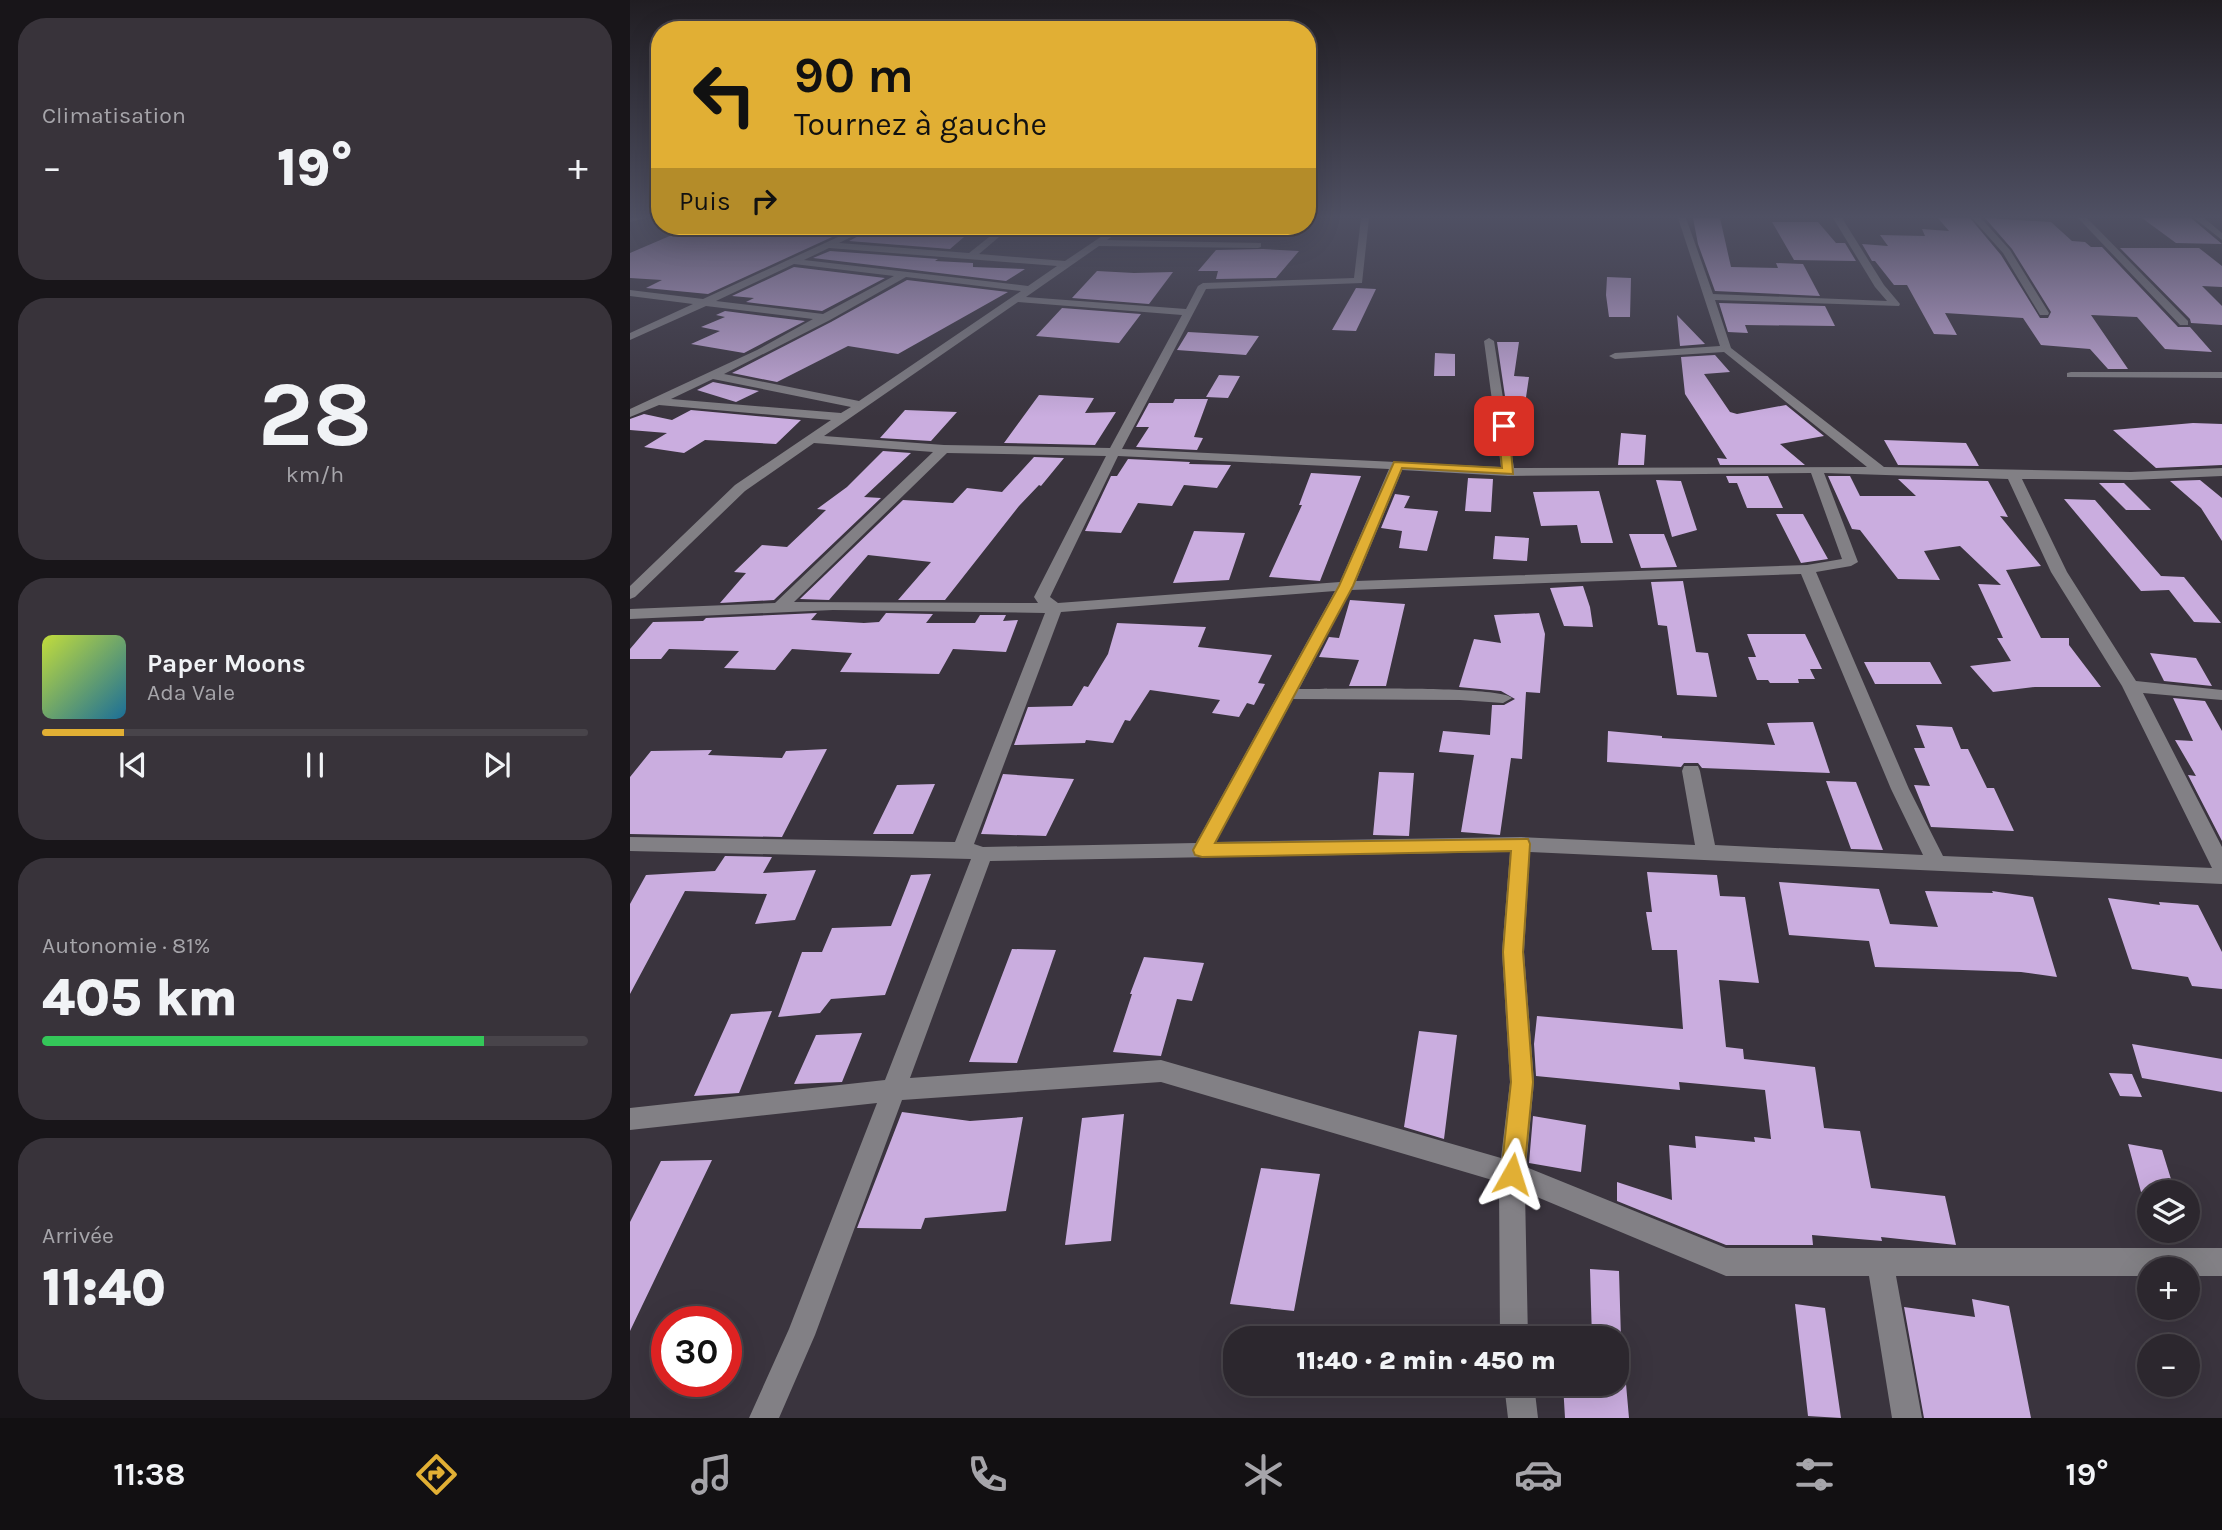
<!DOCTYPE html>
<html lang="fr">
<meta charset="utf-8">
<style>
:root{--surface:#2c272e;--page:#38333a;--text:#f1f3f6;--muted:#a6a5aa;--line:#48444a;--accent:#e1af34}
body{margin:0;font-family:Karla,sans-serif;background:var(--page);color:var(--text);height:100vh;display:flex;flex-direction:column;font-size:26px;white-space:nowrap}
*{box-sizing:border-box;margin:0}
p{font-size:23px;color:var(--muted)}
.icon{flex:none;width:38px;height:38px;fill:none;stroke:currentColor;stroke-width:2;stroke-linecap:round;stroke-linejoin:round}
.map{position:relative;flex:1;overflow:hidden}
.details{display:flex;flex-direction:column;gap:18px;padding:18px;background:#181519;width:630px}
.details>*{flex:none}
.top-card{position:absolute;left:21px;top:21px;width:665px;height:214px;border-radius:28px;box-shadow:0 7px 28px #0002,0 0 0 2px var(--line);background:#e1af34;color:#111;overflow:hidden}
.tools{position:absolute;left:1507px;top:1180px;display:grid;gap:14px}
.tools a{display:grid;place-items:center;width:63px;height:63px;border-radius:50%;background:var(--surface);box-shadow:0 7px 28px #0002,0 0 0 2px var(--line);font-size:35px}
.speed{position:absolute;left:21px;top:1306px;display:flex;gap:14px;font-size:35px;font-weight:700;text-align:center}
.speed>*{display:grid;place-content:center;width:91px;height:91px;border-radius:50%;background:var(--surface);box-shadow:0 7px 28px #0002,0 0 0 2px var(--line);line-height:1}
.speed .limit{border:10px solid #d22;background:#fff;color:#111}
.pin{position:absolute;display:grid;place-items:center;width:60px;height:60px;color:#fff;margin:-30px;border-radius:14px;box-shadow:0 4px 10px #0006}
.me{position:absolute;width:77px;margin:-38px;rotate:6deg;stroke-linejoin:round;filter:drop-shadow(0 0 5px #0008)}
.turn{display:flex;align-items:center;gap:24px;height:147px;padding:0 28px;font-size:32px}
.turn .icon{width:91px;height:91px;stroke-width:2.5}
.turn b{display:block;font-size:49px;line-height:60px}
.then{display:flex;align-items:center;height:66px;padding:0 28px;background:#0003;gap:14px;font-size:26px}
.big{font-size:52px;font-weight:800;line-height:1.1}
.details .tile{flex:1;display:flex;flex-direction:column;justify-content:center;gap:10px;min-width:0;padding:0 24px;border-radius:28px;background:var(--page)}
.details .dial{align-items:center;gap:0}
.dial b{font-size:91px;line-height:1}
.song{display:flex;align-items:center;gap:21px}
.cover{width:84px;height:84px;border-radius:10px;background:linear-gradient(135deg,hsl(70 70% 55%),hsl(200 70% 35%))}
.played{height:7px;border-radius:4px;background:linear-gradient(90deg,var(--accent) 15%,var(--line) 15%)}
.keys{display:flex;justify-content:space-around;direction:ltr}
.heat{display:flex;justify-content:space-between;align-items:center;font-size:38px;direction:ltr}
.charge{height:10px;border-radius:5px;background:linear-gradient(90deg,#34c759 81%,var(--line) 0)}
.trip{position:absolute;left:593px;top:1326px;width:406px;height:70px;border-radius:28px;background:var(--surface);box-shadow:0 7px 28px #0002,0 0 0 2px var(--line);font-weight:800;line-height:70px;text-align:center}
.tabs{display:flex;height:112px;justify-content:space-around;align-items:center;background:#121012;color:var(--muted)}
.tabs .icon{width:49px;height:49px}
.tabs .on{color:var(--accent)}
.tabs b{font-size:32px;color:var(--text)}
main{display:flex;flex:1;min-height:0}
.map>svg:first-child{display:block}
</style>
<main>
<section class="details">
<div class="tile"><p>Climatisation</p>
<div class="heat"><a>−</a><b class="big">19°</b><a>+</a></div>
</div>
<div class="tile dial"><b>28</b><p>km/h</p></div>
<div class="tile">
<div class="song"><i class="cover"></i><div><b>Paper Moons</b><p>Ada Vale</p></div></div>
<div class="played"></div>
<div class="keys"><svg class="icon" aria-label="previous" viewBox="0 0 24 24"><path d="M18 5L8 12l10 7zM5 5v14"/></svg><svg class="icon" aria-label="pause" viewBox="0 0 24 24"><path d="M8 5v14M16 5v14"/></svg><svg class="icon" aria-label="next" viewBox="0 0 24 24"><path d="M6 5l10 7-10 7zM19 5v14"/></svg></div>
</div>
<div class="tile"><p>Autonomie · 81%</p><b class="big">405 km</b><div class="charge"></div></div>
<div class="tile"><p>Arrivée</p><b class="big">11:40</b></div>
</section>
<div class="map">
<svg width="1592" height="1418" viewBox="0 0 1592 1418">
<rect width="100%" height="100%" fill="#3a343e"/>
<!-- building -->
<path fill="#caaddf" d="M1063 218H1090L1101 267 1148 268 1146 263 1173 264 1190 296 1085 291 1068 244Z
M1308 218H1340L1371 255 1410 318H1418L1421 312 1382 249 1355 218 1421 222 1442 241 1455 242 1461 247H1472L1548 327H1560L1582 352 1535 349 1507 317 1461 315 1498 369H1478L1460 349 1411 345 1393 318 1315 313 1327 335 1304 334 1277 285H1264L1245 261H1242L1232 244 1258 246 1250 235 1295 236 1292 229 1319 231Z
M1512 218H1561L1592 244 1546 243Z
M1142 222H1188L1206 243H1215L1226 261 1164 260Z
M63 226H226L78 294 16 288 32 280 0 278V253Z
M238 231 334 237 320 249 219 241Z
M1490 248H1569L1592 266V287L1572 286 1592 306V325L1561 323 1560 319Z
M633 249 669 251 646 278 586 279 588 271H568L586 250Z
M200 251 308 259 305 261 343 263V267L395 269 376 281 183 258Z
M164 267 255 278 192 311 116 302 124 298 102 296Z
M467 271 504 273 543 272 519 304 442 298Z
M977 277 1001 278 1000 317H979L976 295Z
M277 280 378 292 268 354 218 346 147 382 102 373 201 322Z
M726 288 746 289 726 331 702 330Z
M1089 303 1195 306 1205 326 1115 325 1118 333 1098 332Z
M432 308 511 314 489 343 406 336Z
M95 311 175 321 114 353 61 344 90 331 71 327 95 317 86 315Z
M1047 315 1075 344 1050 346Z
M558 332 629 336 616 355 547 350Z
M867 342H889L884 376 899 377 895 404 876 403Z
M805 353 825 354V376H804Z
M1085 355 1100 372 1074 374 1100 412 1107 414 1156 405 1194 436 1150 444 1175 465H1090L1087 458 1097 459 1055 394 1051 357Z
M589 375 610 376 598 398 576 397Z
M83 382 129 391 106 402 67 390Z
M409 395 464 398 455 413 486 412 465 445 374 443Z
M545 399H578L564 437 573 438 567 450 506 447 519 427H506L519 403H543Z
M61 410 171 420 146 444 75 440 54 453 14 447 37 433 0 430V419L14 414 42 420Z
M275 410 327 412 301 441 250 438Z
M1563 423 1592 424V465L1526 468 1483 430Z
M991 433 1016 435 1014 465H988Z
M1254 440 1336 443 1349 466 1268 465Z
M253 451 281 453 234 497 251 498 144 600 90 603 116 573 104 572 132 545 157 547 196 510 187 509 217 487Z
M404 457 434 458 411 486 409 485 389 506 315 600H268L301 562 238 555 199 600 170 599 273 500 323 503 337 488 372 492Z
M498 459 560 462 559 464 601 465 587 488 554 485 542 506 508 503 491 533 455 531 481 476H487Z
M681 473 731 476 690 581 639 577 672 505H669Z
M1096 476H1138L1153 508H1117L1107 483H1099Z
M1198 476H1220L1230 496H1286L1268 479 1358 481 1378 517 1370 516 1411 566 1376 570 1411 638H1439V645L1471 687H1405L1363 692 1340 666 1381 661 1367 638H1373L1348 584 1371 585 1330 546 1294 551 1310 580 1268 579 1230 530 1222 529Z
M838 478 863 479 861 512 835 511Z
M1026 480 1051 481 1067 530 1042 537Z
M1570 480 1592 498V541L1571 508 1540 481Z
M1469 483H1494L1521 510H1496Z
M969 491 983 543H951L947 525 911 526 903 492Z
M765 494 780 496 774 508 808 511 797 551 769 548 772 531 751 528Z
M1434 499 1465 500 1531 576 1554 577 1591 623 1564 622 1539 590 1511 591Z
M1146 514H1173L1198 559 1171 563Z
M564 531 615 533 599 580 543 583Z
M999 534H1034L1047 567 1011 568Z
M865 536 899 538 897 561 863 559Z
M1053 581 1066 652 1078 653 1087 697 1047 695 1037 626 1028 625 1021 582Z
M953 586 960 607 963 627 934 626 920 588Z
M720 600 775 604 756 686H719L729 660 689 657 699 637 709 638Z
M187 613 181 620 234 623 249 622 256 613 303 614 296 623H345L350 615H376L373 621 388 620 376 652 323 649 309 674 210 672 222 653 162 649 145 670 94 668 109 651 39 649 31 659H0V649L23 622 73 621 76 618Z
M909 613 915 634 910 693 896 692 892 759 881 758 870 835 831 832 844 755 809 752 813 731 860 735 862 705H874L885 699 871 691 829 687 844 639 871 643 864 615Z
M487 623 576 627 568 647 642 655 628 683 635 684 624 705 617 703 609 717 582 713 590 700 520 690 500 721 495 720 483 743 456 740 455 743 384 745 398 707 442 706 454 686 458 687 478 654Z
M1117 634H1175L1192 669H1180L1185 679H1168L1169 683H1140L1138 680H1127L1118 657H1126Z
M1520 653 1566 658 1582 686 1534 681Z
M1234 662H1300L1312 684H1245Z
M1543 698 1575 701 1592 731V841L1558 775 1566 776 1545 740 1563 741Z
M1183 722 1200 773 1072 768 1068 763H1054L1051 767 977 762 978 731 1032 736V738L1145 745 1137 723Z
M1286 725 1322 727 1331 749H1338L1357 788H1364L1384 831 1301 827 1284 785 1300 786 1284 748H1295Z
M197 749 152 837 0 834V777L21 751 82 750 78 755 152 758 156 751Z
M749 772 784 773 779 836 743 835Z
M373 774 444 779 416 836 351 834Z
M1196 781 1226 782 1253 850 1221 849Z
M305 784 283 834H243L267 785Z
M95 856 142 857 133 873 186 870 165 920 125 924 137 894 55 891 0 994V904L16 875 85 871Z
M1017 872 1087 875 1090 896 1115 897 1129 983 1089 980 1096 1047 1113 1049 1114 1059 1185 1067 1194 1128 1230 1131 1241 1188 1315 1196 1326 1245 1251 1237 1252 1241 1182 1235 1183 1245H1096L987 1201V1182L1042 1200 1039 1145 1066 1148 1065 1136 1125 1142 1124 1137 1141 1139 1135 1090 1049 1082 1050 1090 906 1076 904 1044 907 1016 1053 1029 1047 950H1022L1016 912H1022Z
M301 874 255 995 201 999 190 1013 148 1017 172 952H192L202 928 261 926 281 875Z
M1149 882 1249 889 1260 924 1308 927 1295 891 1363 893 1362 891 1403 897 1427 977 1391 972 1245 967 1239 941 1159 935Z
M1478 898 1530 905 1529 902 1568 905 1592 952V989L1562 986 1558 977 1502 969Z
M382 949 426 950 387 1063 339 1062Z
M514 957 574 963 562 1001 547 999 531 1056 483 1052 502 994H500Z
M142 1011 109 1093 64 1096 101 1014Z
M789 1031 827 1035 814 1139 774 1127Z
M232 1033 212 1082 164 1084 186 1035Z
M1502 1044 1592 1059V1092L1512 1078Z
M1479 1073 1502 1074 1512 1097 1490 1096Z
M272 1112 340 1121 393 1117 376 1211 295 1218 291 1229 227 1228Z
M494 1114 481 1241 435 1245 452 1118Z
M903 1116 956 1125 951 1172 899 1163Z
M1498 1144 1532 1150 1545 1192H1511Z
M82 1160 0 1331V1222L31 1161Z
M631 1168 690 1174 664 1311 600 1304Z
M960 1269 989 1271 991 1339H962Z
M1342 1299 1379 1306 1401 1418H1294L1274 1307 1345 1317Z
M1165 1304 1195 1308 1211 1418 1178 1416Z
M933 1384H996L999 1418H935Z"/>
<g fill="none" stroke-linecap="round" stroke-linejoin="round">
<!-- minor -->
<path fill="#828085" fill-rule="evenodd" d="M0 218H16L0 222Z
M731 218H739L732 283 576 289 492 449 871 467 854 341 859 338 864 341 884 468 1237 467 1094 352 985 359 979 356 985 353 1090 346 1048 218H1056L1083 294 1257 301 1245 287 1203 218H1212L1254 285 1270 304 1269 306 1085 300 1101 348 1254 467 1501 472 1592 468V476L1501 480 1392 479 1437 572 1506 681 1592 690V700L1513 693 1592 847V884L900 852 894 952 904 1082 896 1167 1096 1248H1592V1276H1558V1269H1519V1276H1266L1292 1418H1262L1239 1276H1096L895 1192 898 1339H870L869 1182 531 1082 272 1100 185 1335 149 1418H119L159 1329 247 1103 0 1130V1108L255 1080 341 859 0 851V837L325 842 415 613 203 610 0 619V609L145 603 303 452 184 443 115 491 5 597 0 599V586L105 485 201 420 29 405 0 417V409L127 350 183 319 76 306 0 340V333L63 304 0 296V290L73 299 232 226H243L209 243 339 253 373 226H382L349 254 435 261 487 226H496L477 240 631 243V247L628 248 469 246 396 297 556 309 568 286 573 283 724 278ZM199 248 427 266 398 286 174 260ZM164 264 264 276 193 314 86 301ZM276 277 391 291 229 401 94 374 200 320ZM388 302 552 315 480 448 314 445 194 436ZM83 379 221 407 211 413 41 399ZM317 453 476 456 404 597 408 603 164 602ZM488 456 759 469 710 582 428 603 420 597ZM772 470 878 476 1181 473 1212 559 1177 565 726 581ZM1194 473 1378 479 1421 572 1492 686 1582 868 1313 856 1279 789 1186 572 1221 566 1228 562ZM1171 574 1261 789 1293 855 1085 845 1070 771 1068 766H1054L1052 771 1065 845 891 837 586 842 663 699 830 700 873 703 882 698C871 685 697 689 669 689L721 590ZM705 591 566 843 353 847 344 844 431 612ZM880 852 872 952 880 1082 871 1158 531 1060 280 1078 360 861Z
M1342 218H1351L1380 250 1419 313 1418 315H1410L1373 253Z
M1448 218H1457L1558 321V325H1550Z
M1564 218H1574L1592 233V240Z
M1441 372H1592V378L1437 377V373Z
M874 1384H904L908 1418H878Z"/>
</g>
<!-- sky -->
<linearGradient id="sky" x2="0" y2="1"><stop stop-color="#201d22"/><stop offset="0.52" stop-color="#4f5063"/><stop offset="1" stop-color="#4f5063" stop-opacity="0"/></linearGradient>
<rect width="1592" height="417" fill="url(#sky)"/>
<!-- route -->
<path fill="#e1af34" stroke="#927222" stroke-width="2" d="M874 423 879 426 883 474 772 468 723 586 585 843 898 839 900 844 893 952 903 1082 894 1174 891 1182 882 1186 874 1182 871 1174 881 1082 873 952 881 851 572 857 565 855 563 850 709 586 764 462 872 468 868 426Z"/>
</svg>
<div class="tools">
<a><svg class="icon" aria-label="layers" viewBox="0 0 24 24"><path d="M12 4l9 5-9 5-9-5zM3 14l9 5 9-5"/></svg></a>
<a>+</a>
<a>−</a>
</div>
<div class="speed"><div class="limit">30</div></div>
<div class="pin" style="left:874px;top:426px;background:#d93025"><svg class="icon" aria-label="arrive" viewBox="0 0 24 24"><path d="M6 21V4h12l-3 4 3 4H6"/></svg></div>
<svg class="me" style="left:882px;top:1174px" viewBox="-20 -20 40 40"><path d="M0-17L14 15 0 8-14 15z" fill="#e1af34" stroke="#fff" stroke-width="4"/></svg>
<div class="trip">11:40 · 2 min · 450 m</div>
<div class="top-card">
<div class="turn"><svg class="icon" aria-label="left" viewBox="0 0 24 24"><path d="M17 20v-9H6M10 6l-5 5 5 5"/></svg><div><b>90 m</b>Tournez à gauche</div></div>
<div class="then">Puis<svg class="icon" aria-label="right" viewBox="0 0 24 24"><path d="M7 20v-9h11M14 6l5 5-5 5"/></svg></div>
</div>
</div>
</main>
<nav class="tabs">
<b>11:38</b>
<svg class="icon on" aria-label="directions" viewBox="0 0 24 24"><path d="M12 3l9 9-9 9-9-9zM9 14v-3h6M13 9l2 2-2 2"/></svg>
<svg class="icon" aria-label="music" viewBox="0 0 24 24"><path d="M9 18V5l10-2v13"/><circle cx="6" cy="18" r="3"/><circle cx="16" cy="16" r="3"/></svg>
<svg class="icon" aria-label="phone" viewBox="0 0 24 24"><path d="M5 4h4l2 5-3 2q2 4 5 5l2-3 5 2v4C11 20 4 13 5 4z"/></svg>
<svg class="icon" aria-label="climate" viewBox="0 0 24 24"><path d="M12 3v18M4 7l16 10M4 17L20 7"/></svg>
<svg class="icon" aria-label="car" viewBox="0 0 24 24"><path d="M5 17H2v-5l4-1 3-4h7l3 4 3 1v5h-3M9 17h6M6 11h13"/><circle cx="7" cy="17" r="2"/><circle cx="17" cy="17" r="2"/></svg>
<svg class="icon" aria-label="filters" viewBox="0 0 24 24"><path d="M4 7h16M4 17h16"/><circle cx="9" cy="7" r="2"/><circle cx="15" cy="17" r="2"/></svg>
<b>19°</b>
</nav>
